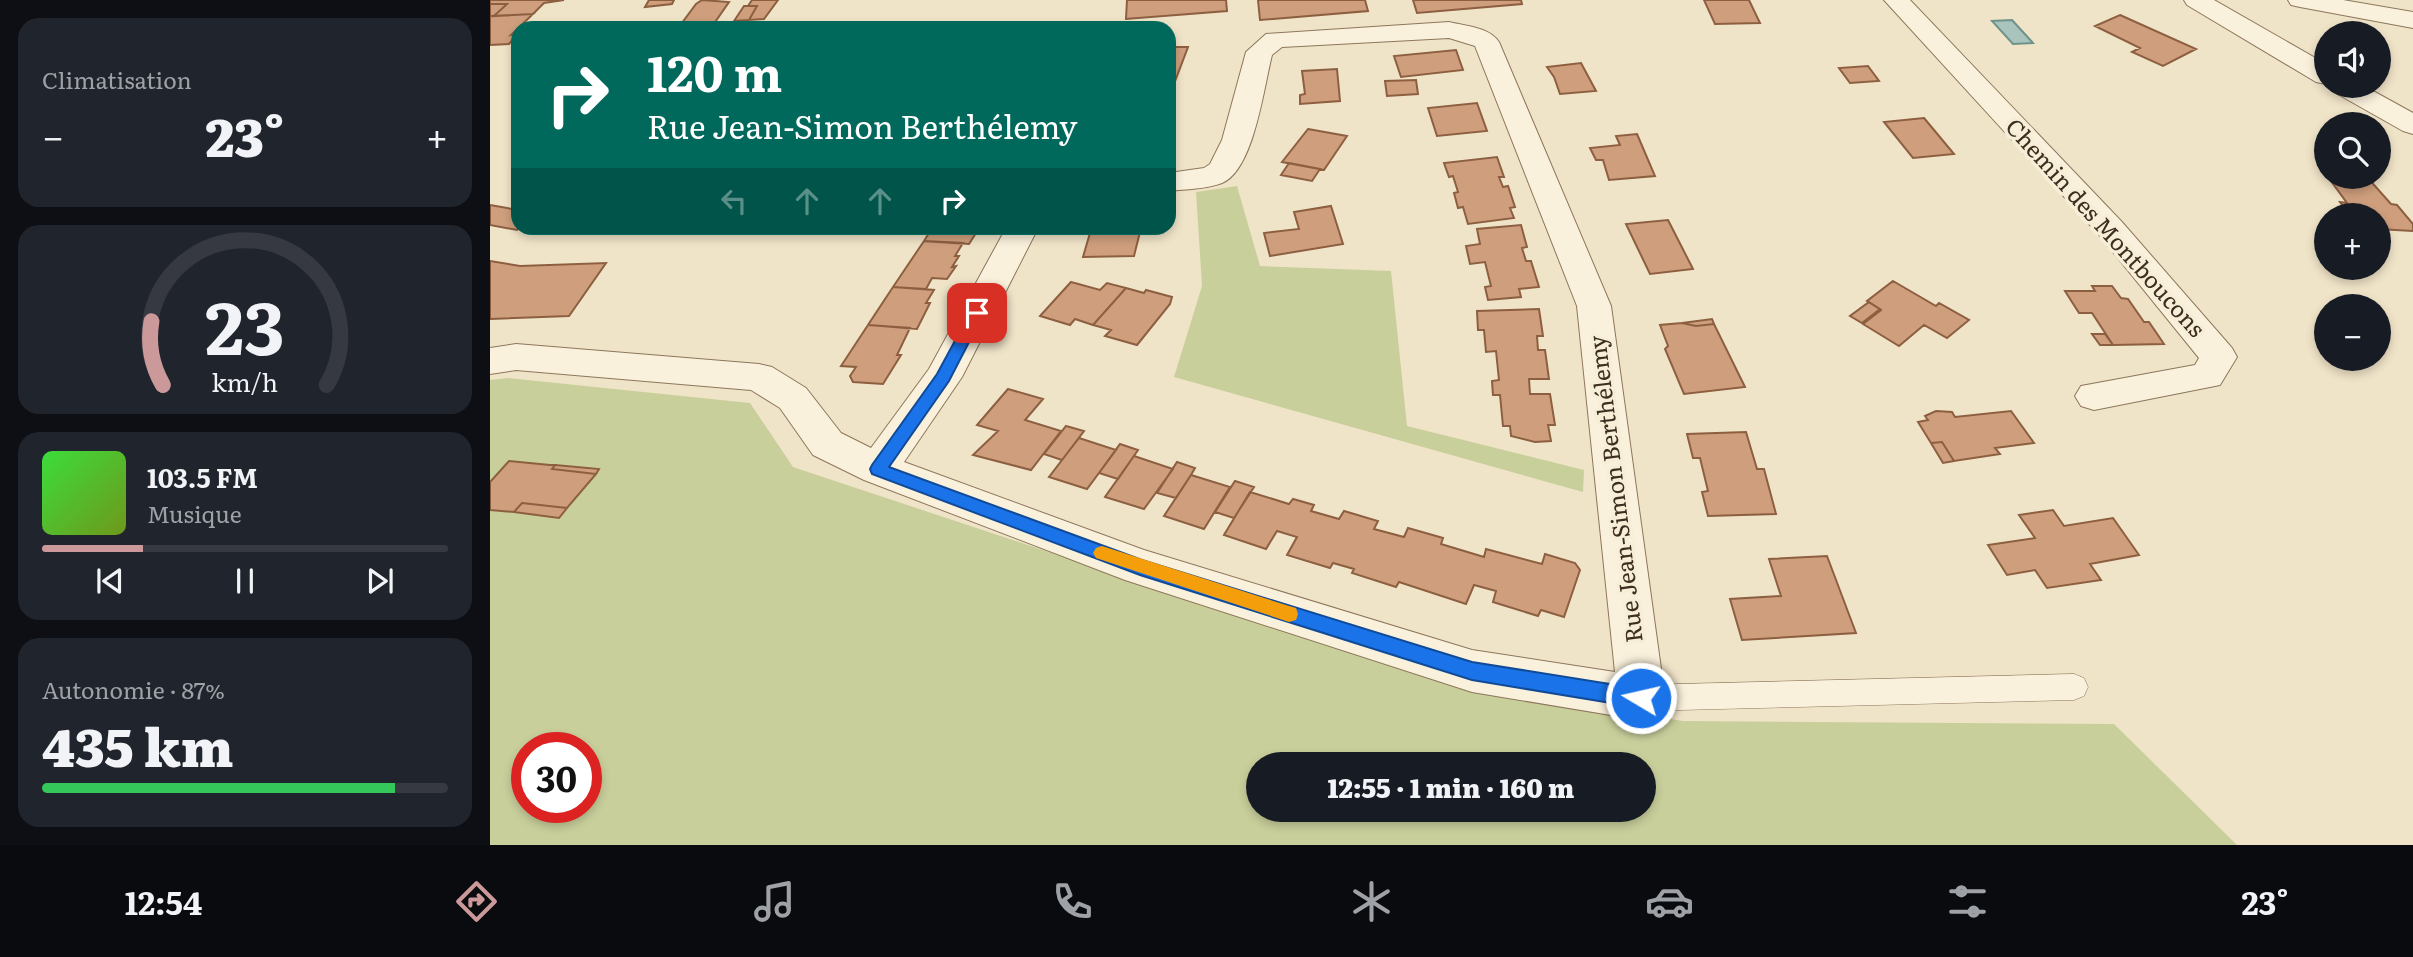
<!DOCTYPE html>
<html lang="fr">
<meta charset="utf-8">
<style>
:root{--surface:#171b24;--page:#20242c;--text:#f1f3f6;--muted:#9ea1a6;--line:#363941;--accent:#cc999b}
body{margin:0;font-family:Literata,serif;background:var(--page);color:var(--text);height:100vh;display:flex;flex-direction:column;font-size:26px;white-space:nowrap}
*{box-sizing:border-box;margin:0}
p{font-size:23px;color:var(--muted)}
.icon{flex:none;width:38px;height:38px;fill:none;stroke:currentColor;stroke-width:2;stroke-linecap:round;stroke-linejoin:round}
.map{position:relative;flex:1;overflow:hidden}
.sheet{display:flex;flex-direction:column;gap:18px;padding:18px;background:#0d0f14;width:490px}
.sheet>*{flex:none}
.guide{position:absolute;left:21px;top:21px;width:665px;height:214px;border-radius:21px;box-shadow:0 4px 10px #0003;background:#00695c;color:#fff;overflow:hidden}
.fabs{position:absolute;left:1824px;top:21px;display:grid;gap:14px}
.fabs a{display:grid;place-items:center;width:77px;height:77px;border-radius:50%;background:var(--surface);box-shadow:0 4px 10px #0003;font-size:35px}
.speed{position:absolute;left:21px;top:732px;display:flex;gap:14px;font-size:35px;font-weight:700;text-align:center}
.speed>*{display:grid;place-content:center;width:91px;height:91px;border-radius:50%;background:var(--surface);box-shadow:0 4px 10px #0003;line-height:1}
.speed .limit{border:10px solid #d22;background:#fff;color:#111}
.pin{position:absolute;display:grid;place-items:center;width:60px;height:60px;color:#fff;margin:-30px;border-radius:14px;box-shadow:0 4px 10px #0006}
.me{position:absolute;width:77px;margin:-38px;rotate:279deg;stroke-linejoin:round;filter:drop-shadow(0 0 5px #0008)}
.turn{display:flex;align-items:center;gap:24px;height:147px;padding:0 21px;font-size:32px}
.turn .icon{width:91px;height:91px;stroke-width:2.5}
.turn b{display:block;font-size:49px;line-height:60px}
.lanes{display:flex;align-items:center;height:66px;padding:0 21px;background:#0003;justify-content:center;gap:35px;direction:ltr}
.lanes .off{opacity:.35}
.big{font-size:52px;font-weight:800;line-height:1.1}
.sheet .widget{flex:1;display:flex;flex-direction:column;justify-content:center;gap:10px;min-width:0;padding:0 24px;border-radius:21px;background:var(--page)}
.sheet .dial{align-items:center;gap:0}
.dial svg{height:182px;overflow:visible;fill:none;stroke:var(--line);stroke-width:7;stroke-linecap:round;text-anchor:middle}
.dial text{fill:var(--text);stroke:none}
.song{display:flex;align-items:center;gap:21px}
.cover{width:84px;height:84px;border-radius:10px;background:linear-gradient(135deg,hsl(120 70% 55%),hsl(80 70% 35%))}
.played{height:7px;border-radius:4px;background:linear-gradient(90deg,var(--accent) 25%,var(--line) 25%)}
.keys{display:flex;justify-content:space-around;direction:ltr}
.heat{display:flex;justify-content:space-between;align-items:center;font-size:38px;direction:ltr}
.charge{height:10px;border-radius:5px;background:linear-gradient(90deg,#34c759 87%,var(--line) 0)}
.trip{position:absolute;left:756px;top:752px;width:410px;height:70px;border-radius:35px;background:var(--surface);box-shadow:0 4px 10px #0003;font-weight:800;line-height:70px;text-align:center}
.menu{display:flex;height:112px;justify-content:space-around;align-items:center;background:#090b0e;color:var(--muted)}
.menu .icon{width:49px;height:49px}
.menu .selected{color:var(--accent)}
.menu b{font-size:32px;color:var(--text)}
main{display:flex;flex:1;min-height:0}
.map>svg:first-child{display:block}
</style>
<main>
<section class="sheet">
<div class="widget"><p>Climatisation</p>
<div class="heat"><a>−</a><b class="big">23°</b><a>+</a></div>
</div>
<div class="widget dial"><svg viewBox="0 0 100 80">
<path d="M14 69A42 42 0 1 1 86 69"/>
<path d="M14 69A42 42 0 0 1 9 41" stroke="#cc999b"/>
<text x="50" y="56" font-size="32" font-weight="700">23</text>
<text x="50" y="72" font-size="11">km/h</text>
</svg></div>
<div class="widget">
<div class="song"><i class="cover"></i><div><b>103.5 FM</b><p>Musique</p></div></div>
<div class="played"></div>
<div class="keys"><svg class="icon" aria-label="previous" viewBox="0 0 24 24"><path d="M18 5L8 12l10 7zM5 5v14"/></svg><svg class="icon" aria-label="pause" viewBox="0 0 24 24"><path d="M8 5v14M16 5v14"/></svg><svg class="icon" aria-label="next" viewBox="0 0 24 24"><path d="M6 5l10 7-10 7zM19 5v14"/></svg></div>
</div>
<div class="widget"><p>Autonomie · 87%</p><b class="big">435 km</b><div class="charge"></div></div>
</section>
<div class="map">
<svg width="1923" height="845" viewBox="0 0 1923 845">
<rect width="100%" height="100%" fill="#f0e4c8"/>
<!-- green -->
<path fill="#c9cf9b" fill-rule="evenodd" d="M747 186 770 266 901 271 917 426 1094 470 1093 492 684 377 712 286 706 192Z
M18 378 260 403 303 467 947 681 1193 721 1624 724 1747 845H0V380ZM37 747H96V807H37ZM768 765H1153V810H768Z"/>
<!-- water -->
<path fill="#a9c4bc" stroke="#6f938a" stroke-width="2" d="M1522 20 1543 43 1523 44 1502 21Z"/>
<!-- building -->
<path fill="#cf9f7d" stroke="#8d5f41" stroke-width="2" d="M0 0H74L54 3 43 14 4 16 17 4H0Z
M159 0H184L182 4 155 7Z
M212 0 239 2 223 25 189 27 206 4Z
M262 0H288L274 19 259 20 267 6H258Z
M637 0H736L737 11 636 19Z
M768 0H875L878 11 770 20Z
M923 0H1031L1032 4 927 13Z
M1214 0H1259L1270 23 1225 24Z
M0 4H17L4 16H0Z
M254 6H267L259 20 244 21Z
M43 14 21 35 28 34 19 44 0 45V16Z
M1630 15 1706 49 1673 66 1642 52 1650 48 1605 26Z
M465 22H483L479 28H420L423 24Z
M679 47H698L684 84H679Z
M966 50 973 70 911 77 904 56Z
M1091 63 1106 91 1070 94 1064 77 1057 67Z
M1378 66 1389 81 1360 83 1349 68Z
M847 69 850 101 810 104V95L815 94 812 71Z
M926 80 928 94 897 96 895 81Z
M987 103 997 131 947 136 938 108Z
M1434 118 1464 154 1423 158 1394 122Z
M818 129 857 136 834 170 792 162Z
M1147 134 1165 176 1119 180 1113 160H1106L1100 148 1130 145 1126 136Z
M1007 157 1014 177H1009L1013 187 1018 186 1025 207 1020 208 1024 218 978 224 973 207 968 208 964 193 968 192 963 176 959 177 954 163Z
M799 163 830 169 822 181 791 175Z
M1838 177H1877L1901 204 1907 205 1923 224V231L1888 229V215H1859L1850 202 1857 203Z
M0 205 28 210 29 228 27 230 0 225Z
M841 206 853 244 780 256 774 233 809 229 804 212Z
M1178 220 1203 269 1160 274 1136 224Z
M1031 225 1037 247 1032 248 1036 261H1041L1049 287 1029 289 1031 297 998 300 995 287 1001 286 995 262 980 264 976 246 990 244 987 229Z
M442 228H486L483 232 486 233 479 244 434 241Z
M610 228H651L644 256 593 257 600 233H608Z
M434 241 473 243 465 256H469L462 267 466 266 457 279 442 278 436 289 403 287Z
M0 261 30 266 116 263 79 316 0 319Z
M1403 281 1446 306 1449 303 1479 320 1457 338 1434 325 1409 346 1373 324 1391 310 1377 301Z
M581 282 610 290 617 283 636 288 603 325 585 319 580 325 550 316Z
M1602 286H1622L1631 298 1638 299 1654 322H1659L1674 344 1623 345 1602 313H1589L1575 291H1605Z
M403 287 444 290 436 303H440L427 329 378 325Z
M636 288 654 293 656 290 682 297 680 304 647 345 615 336 621 330 603 325Z
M1379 302 1390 309 1372 323 1360 316Z
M1049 309 1053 336H1047L1048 350H1055L1059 379H1039L1040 394H1060L1065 425H1058L1061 441 1045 442 1021 436 1020 426H1013L1010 395H1003L1002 381 1009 380 1006 351 996 352 994 330H988L987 311Z
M1222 319 1224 324 1206 326 1192 323Z
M1192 323 1206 326 1224 324 1255 387 1194 394 1175 349 1178 346 1170 325Z
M378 325 420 328 407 355H411L393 384 363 382 360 376 366 367 351 366Z
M1602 334H1615L1623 345H1610Z
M518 389 553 399 535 420 571 431 541 470 483 455 508 431 487 425Z
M1446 411 1462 412 1465 417 1521 411 1544 443 1505 448 1510 454 1464 461 1452 442 1441 443 1428 422 1438 420 1435 416Z
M576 426 594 431 572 460 554 454Z
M1256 432 1267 469H1274L1286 514 1218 516 1212 492 1218 491 1210 458H1203L1197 434Z
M589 438 626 450 597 489 559 477Z
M1452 442 1464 461 1453 463 1441 443Z
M630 444 648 450 628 479 609 473Z
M644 456 683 469 654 509 615 497Z
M19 461 60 465H65L62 469 106 474 77 508 32 503 24 512 0 510V482Z
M687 462 705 468 701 475 686 498 667 493Z
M65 465 109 469 106 474 62 469Z
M701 475 740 487 714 529 674 516Z
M745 481 764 487 744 518 725 512Z
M760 492 799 504 803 499 824 505 821 511 849 519 854 511 888 521 884 529 914 537 918 528 953 538 951 544 994 557 996 549 1052 564 1055 554 1085 563 1090 570 1074 617 1051 610 1048 616 1003 602 1006 591 984 585 976 604 909 582 906 587 862 573 864 569 843 563 840 568 797 555 807 537 787 531 776 549 734 535Z
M32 503 77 508 69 518 24 512Z
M1563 510 1574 526 1623 518 1649 555 1600 564 1611 580 1557 588 1545 570 1517 575 1498 545 1545 538 1529 515Z
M1337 556 1366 633 1252 640 1240 599 1291 596 1279 559Z"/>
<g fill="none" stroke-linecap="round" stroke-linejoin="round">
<!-- lane casing -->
<g stroke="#8d765c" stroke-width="1">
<path id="lane" d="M1584 674 1594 678 1598 687 1594 696 1584 700 1151 711 1141 707 1137 698 1141 689 1151 685Z"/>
</g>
<!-- street casing -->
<g stroke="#8d765c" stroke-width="2">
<path id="street" d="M1394 0H1420L1632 222 1742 348 1747 357 1730 385 1604 410 1591 406 1585 396 1591 386 1705 365 1709 358 1610 236Z
M1694 0H1724L1836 64V84L1826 82 1697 5Z
M1798 0H1853L1923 12V28L1810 7 1801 5Z
M959 22C976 26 999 27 1009 42L1121 306 1175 698 1168 714 1151 720 982 692 635 580 374 480 323 455 290 408 261 390 26 370 0 374V348L26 344 269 364 282 367 316 388 351 433 381 448 439 369 516 228H548L472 377 414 462 654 550 982 650 1125 672 1087 306 985 46 959 38 792 47 782 55C774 86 764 170 732 183 717 189 696 189 679 191V173L714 168 720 164 732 140 756 52 776 34Z
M1840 86H1874L1923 113V134L1913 131 1844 92Z"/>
</g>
<!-- lane -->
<use href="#lane" fill="#faf1dc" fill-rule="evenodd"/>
<!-- street -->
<use href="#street" fill="#faf1dc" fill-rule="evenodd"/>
</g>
<!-- route -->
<path fill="#1a73e8" stroke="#114b97" stroke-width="2" d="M487 308 494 313 459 381 399 467 652 560 982 662 1151 689 1158 692 1161 698 1158 705 1151 708 982 680 650 575 382 474 380 469 382 465 447 374 480 313Z"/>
<!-- slow -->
<path fill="#f59e0b" d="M612 546 799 606 806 608 808 614 806 620 799 622 606 558 603 553 606 548Z"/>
<g text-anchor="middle" stroke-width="7" stroke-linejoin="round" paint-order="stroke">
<!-- street labels -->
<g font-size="23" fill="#3d2e20" stroke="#f7eed8">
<text transform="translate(1615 228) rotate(48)" y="8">Chemin des Montboucons</text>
<text transform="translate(1126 489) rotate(-97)" y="8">Rue Jean-Simon Berthélemy</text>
</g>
</g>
</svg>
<div class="fabs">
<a><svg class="icon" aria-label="sound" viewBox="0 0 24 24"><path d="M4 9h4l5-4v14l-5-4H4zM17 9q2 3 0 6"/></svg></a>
<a><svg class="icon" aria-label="search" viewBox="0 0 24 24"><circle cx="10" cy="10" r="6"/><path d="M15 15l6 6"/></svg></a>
<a>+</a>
<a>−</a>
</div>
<div class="speed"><div class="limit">30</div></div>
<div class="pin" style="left:487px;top:313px;background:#d93025"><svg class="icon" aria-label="arrive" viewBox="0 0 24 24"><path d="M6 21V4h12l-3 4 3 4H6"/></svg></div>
<svg class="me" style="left:1151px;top:698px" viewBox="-20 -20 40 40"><circle r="17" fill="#1a73e8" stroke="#fff" stroke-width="3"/><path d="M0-11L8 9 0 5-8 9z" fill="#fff"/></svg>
<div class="trip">12:55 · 1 min · 160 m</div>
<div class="guide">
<div class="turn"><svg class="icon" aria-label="right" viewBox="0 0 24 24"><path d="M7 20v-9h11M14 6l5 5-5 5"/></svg><div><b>120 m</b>Rue Jean-Simon Berthélemy</div></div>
<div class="lanes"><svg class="icon off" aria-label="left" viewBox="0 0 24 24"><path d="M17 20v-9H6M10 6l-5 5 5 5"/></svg><svg class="icon off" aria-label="ahead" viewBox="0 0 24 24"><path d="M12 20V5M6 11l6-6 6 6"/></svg><svg class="icon off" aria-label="ahead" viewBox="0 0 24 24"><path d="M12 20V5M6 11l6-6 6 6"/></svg><svg class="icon" aria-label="right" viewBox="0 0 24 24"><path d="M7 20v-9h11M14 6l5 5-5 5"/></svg></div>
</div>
</div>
</main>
<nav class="menu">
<b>12:54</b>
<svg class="icon selected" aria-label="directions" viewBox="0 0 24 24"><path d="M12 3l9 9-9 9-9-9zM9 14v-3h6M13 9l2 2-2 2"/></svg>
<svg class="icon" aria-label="music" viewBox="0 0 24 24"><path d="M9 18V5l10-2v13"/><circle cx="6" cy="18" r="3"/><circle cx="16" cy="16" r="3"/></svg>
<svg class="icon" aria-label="phone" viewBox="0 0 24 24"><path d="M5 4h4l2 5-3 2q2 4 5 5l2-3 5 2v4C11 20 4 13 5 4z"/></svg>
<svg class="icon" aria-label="climate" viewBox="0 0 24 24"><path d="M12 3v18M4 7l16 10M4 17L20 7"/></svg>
<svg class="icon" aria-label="car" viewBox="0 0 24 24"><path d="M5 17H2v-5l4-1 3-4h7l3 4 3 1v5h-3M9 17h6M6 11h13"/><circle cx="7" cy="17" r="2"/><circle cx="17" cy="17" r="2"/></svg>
<svg class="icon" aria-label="filters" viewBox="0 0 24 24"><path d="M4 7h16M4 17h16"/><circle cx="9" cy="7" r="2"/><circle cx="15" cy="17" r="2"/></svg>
<b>23°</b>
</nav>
